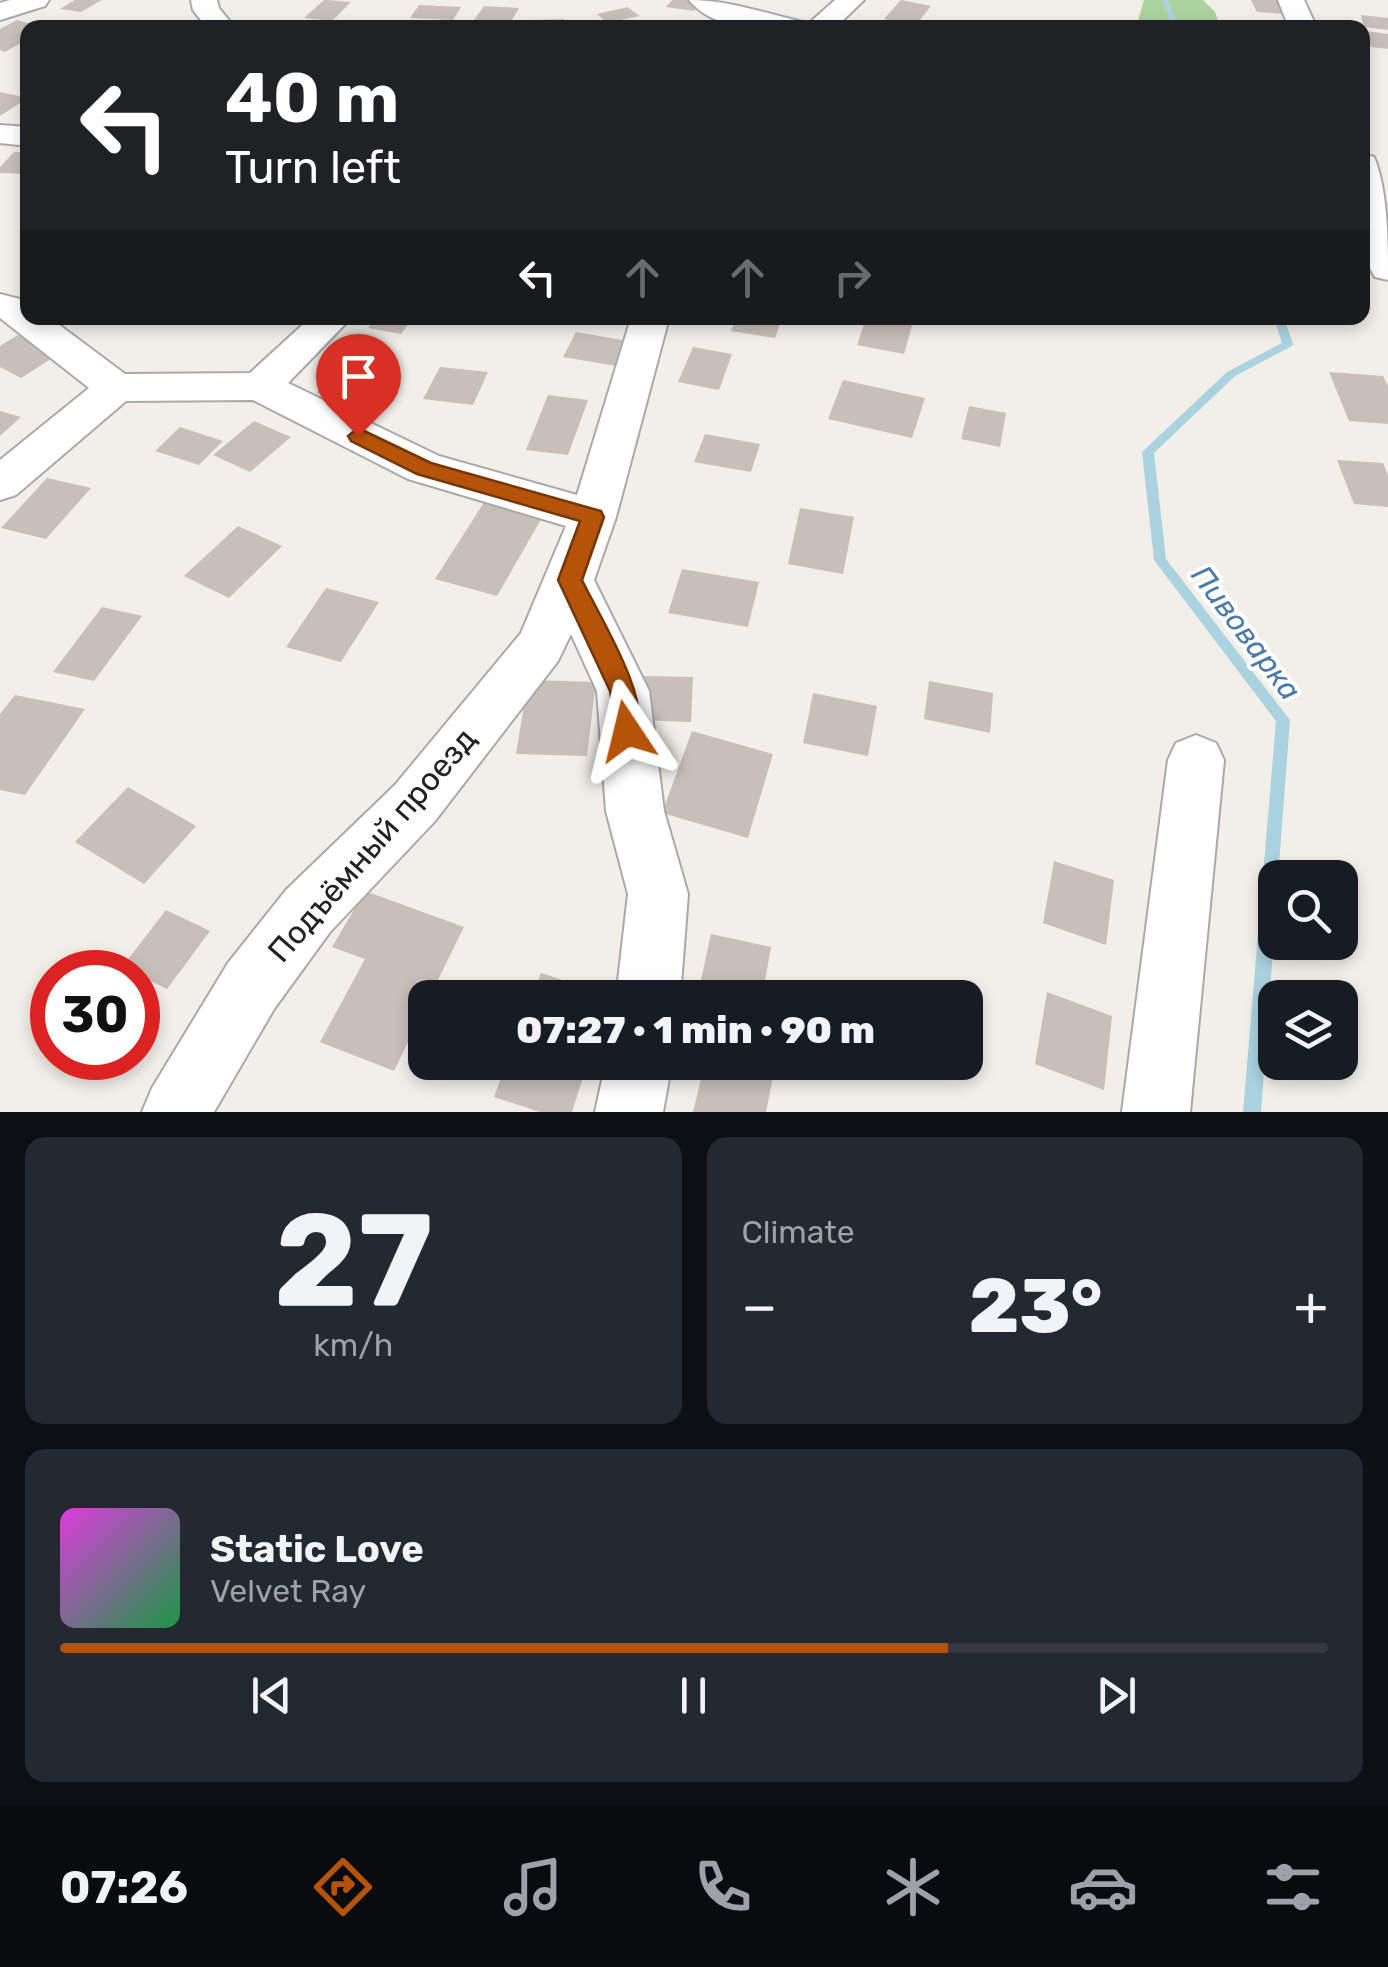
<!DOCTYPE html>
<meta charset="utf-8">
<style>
:root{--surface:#171b24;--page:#242831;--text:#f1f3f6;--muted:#9ea1a6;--line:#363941;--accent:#b45309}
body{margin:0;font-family:Rubik,sans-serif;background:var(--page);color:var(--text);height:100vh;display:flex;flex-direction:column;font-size:38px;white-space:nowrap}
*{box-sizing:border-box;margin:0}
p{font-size:32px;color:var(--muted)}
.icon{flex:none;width:55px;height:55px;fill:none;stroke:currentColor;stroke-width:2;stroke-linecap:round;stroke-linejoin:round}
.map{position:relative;height:1112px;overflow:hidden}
.drawer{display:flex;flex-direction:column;gap:25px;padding:25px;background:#0d0f14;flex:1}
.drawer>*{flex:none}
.guide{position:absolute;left:20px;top:20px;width:1350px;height:305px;border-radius:20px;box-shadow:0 5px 15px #0003;background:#202124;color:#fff;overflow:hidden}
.fabs{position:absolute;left:1258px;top:860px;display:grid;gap:20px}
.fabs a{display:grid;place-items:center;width:100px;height:100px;border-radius:20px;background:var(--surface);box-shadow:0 5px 15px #0003;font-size:50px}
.speed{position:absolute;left:30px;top:950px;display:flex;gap:20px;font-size:50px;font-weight:700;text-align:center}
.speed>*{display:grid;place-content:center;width:130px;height:130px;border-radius:50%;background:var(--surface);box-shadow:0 5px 15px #0003;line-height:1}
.speed .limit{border:15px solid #d22;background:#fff;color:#111}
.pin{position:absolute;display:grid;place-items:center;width:85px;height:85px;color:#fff;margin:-102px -42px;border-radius:50% 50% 50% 0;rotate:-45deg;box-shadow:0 0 10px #0007}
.pin .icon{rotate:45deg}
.me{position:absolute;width:110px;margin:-55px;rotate:350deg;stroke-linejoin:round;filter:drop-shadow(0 0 8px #0008)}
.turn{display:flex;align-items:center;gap:35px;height:210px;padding:0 40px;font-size:45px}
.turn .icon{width:130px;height:130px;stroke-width:2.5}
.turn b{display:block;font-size:70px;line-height:85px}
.lanes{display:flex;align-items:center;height:95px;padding:0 40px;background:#0003;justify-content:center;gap:50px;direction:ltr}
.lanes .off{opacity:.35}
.big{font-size:75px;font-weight:800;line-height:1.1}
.drawer .tile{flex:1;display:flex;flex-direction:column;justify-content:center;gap:15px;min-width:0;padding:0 35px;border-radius:20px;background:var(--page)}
.drawer .dial{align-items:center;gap:0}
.dial b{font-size:130px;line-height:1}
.song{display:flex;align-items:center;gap:30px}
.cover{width:120px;height:120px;border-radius:15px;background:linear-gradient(135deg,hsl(300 70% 55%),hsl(140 70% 35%))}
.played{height:10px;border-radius:5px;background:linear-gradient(90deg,var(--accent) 70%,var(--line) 70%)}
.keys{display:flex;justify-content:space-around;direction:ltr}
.heat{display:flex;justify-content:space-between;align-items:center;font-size:55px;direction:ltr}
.drawer .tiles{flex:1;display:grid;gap:25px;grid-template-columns:1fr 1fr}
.tile:last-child{grid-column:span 2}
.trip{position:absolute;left:408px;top:980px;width:575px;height:100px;border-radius:20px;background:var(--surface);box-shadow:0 5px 15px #0003;font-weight:800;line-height:100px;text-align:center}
.tab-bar{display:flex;height:160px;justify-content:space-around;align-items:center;background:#090b0e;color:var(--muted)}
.tab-bar .icon{width:70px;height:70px}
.tab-bar .active{color:var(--accent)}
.tab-bar b{font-size:45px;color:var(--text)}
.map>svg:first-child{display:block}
</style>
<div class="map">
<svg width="1388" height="1112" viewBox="0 0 1388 1112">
<rect width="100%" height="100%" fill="#f2efe9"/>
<!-- forest -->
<path fill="#add19e" d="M1144 0H1203L1215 12 1220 27H1141L1138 21Z"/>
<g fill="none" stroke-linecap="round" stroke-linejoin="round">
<!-- stream -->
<path fill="#aad3df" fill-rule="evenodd" d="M1162 0H1168L1180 28H1173Z
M1274 318H1284L1293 344 1292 346 1235 376 1154 453 1166 559 1290 720 1278 878H1275V923L1261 1112H1243L1276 721 1154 560 1142 452 1227 372 1282 343Z"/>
</g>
<!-- building -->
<path fill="#c7bfb8" d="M75 0H102L81 12 60 9Z
M324 0H327L351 2 332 21 304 18Z
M672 0H687L701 2 694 11 666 7Z
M901 0 931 6 915 26 884 19Z
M1251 0H1277L1285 14 1257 12Z
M419 5 461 7 453 20 410 18Z
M484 6 519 8 508 26 472 23Z
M628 7 639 16 607 23 597 14Z
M1361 15 1388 18V30L1364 27Z
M564 19V28H531V20Z
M17 20 45 28H28V39L5 52 0 50V29Z
M1366 31 1388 34V49L1371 47Z
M0 92 28 98 0 116Z
M14 152H28V174L0 173V167Z
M376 318H413L401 334 368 328Z
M736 318H782L775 338 731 331Z
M866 318H914L904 354 857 345Z
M576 332 628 341 616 366 563 357Z
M18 335 57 355 21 378 0 367V346Z
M693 347 732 354 719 390 678 382Z
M337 362 367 366 348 397 317 393Z
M440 367 488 372 473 405 423 399Z
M1329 372 1383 376 1388 386V424L1349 421Z
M843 380 925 398 912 438 828 419Z
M548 395 588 400 568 455 526 450Z
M969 406 1006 413 1000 447 961 439Z
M0 411 21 417 0 436Z
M254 421 291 437 250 472 213 455Z
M180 427 223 441 199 465 155 451Z
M705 434 760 444 751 472 694 462Z
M1337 460 1383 463 1388 475V507L1354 504Z
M47 478 91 488 46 539 1 528Z
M485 501 543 516 497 596 435 579Z
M800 508 854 517 843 574 788 564Z
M238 526 282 546 229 598 184 576Z
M682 569 759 582 748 627 668 613Z
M326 588 379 602 341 662 286 647Z
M102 607 142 616 94 681 53 672Z
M639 676 693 677 691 722 636 720Z
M528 680 596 682 587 756 516 754Z
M929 681 993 693 990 733 924 719Z
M813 693 877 706 868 756 803 743Z
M15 695 85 709 25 795 0 790V714Z
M692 731 773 754 748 838 662 813Z
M128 787 196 826 144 884 75 842Z
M1054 861 1114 880 1106 945 1043 923Z
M365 891 464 927 429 998H425V1007L394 1071 320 1042 365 959 332 947Z
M166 910 210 931 167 989 122 967Z
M711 934 771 947 762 998H697Z
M541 973 615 997V998H532Z
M1047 992 1112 1016 1104 1090 1035 1064Z
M507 1062H588L572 1112H540L494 1097Z
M705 1062H776L766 1112H693Z"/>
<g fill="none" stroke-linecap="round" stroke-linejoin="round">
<!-- street casing -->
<g stroke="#a9a9a9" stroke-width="4">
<path id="street" d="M10 0H49L45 6 0 20V3Z
M191 0H217L219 8 235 28H207L193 10Z
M689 0C727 0 765 13 803 22L806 26 835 0H864L835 28C791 28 720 39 689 0Z
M1278 0H1304L1317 28H1289Z
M0 125 28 127V146L0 143Z
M1362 154 1374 157C1388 190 1388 242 1388 280L1375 277C1353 245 1362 191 1362 154Z
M0 294 28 301V318H50L125 374 250 373 310 318H351L288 383 439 456 577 495 631 318H669L616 517 594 580 649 691 664 811 688 894 680 998H616L628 894 606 811 597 691 571 634 558 661 435 821 330 932 274 1009 214 1112H142L152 1088 228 963 286 890 395 785 521 633 566 526 408 479 253 400 126 401 16 495 0 500V460L89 388 0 318Z
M1196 735 1216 743 1224 760 1190 1112H1122L1168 760 1176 743Z
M606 1062H672L663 1112H595Z"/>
</g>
<!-- street -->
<use href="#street" fill="#fff" fill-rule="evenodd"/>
</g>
<!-- route -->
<path fill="#b45309" stroke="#753606" stroke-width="2.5" d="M358 428 431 463 601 511 604 517 582 580C599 616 654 702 636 739L627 742 618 739 610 691 558 580 580 521 417 474 351 441 348 436Z"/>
<g text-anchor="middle" stroke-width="8" stroke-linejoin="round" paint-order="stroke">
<!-- water labels -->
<g font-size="30" font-style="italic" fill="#4a7aab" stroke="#fff">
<text transform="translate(1246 633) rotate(53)" y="10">Пивоварка</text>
</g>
<!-- near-street labels -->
<g font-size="32" fill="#222" stroke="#fff">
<text transform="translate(372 845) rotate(-49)" y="11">Подъёмный проезд</text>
</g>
</g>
</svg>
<div class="fabs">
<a><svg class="icon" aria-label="search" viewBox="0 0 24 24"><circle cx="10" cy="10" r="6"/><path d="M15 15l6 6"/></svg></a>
<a><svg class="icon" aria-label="layers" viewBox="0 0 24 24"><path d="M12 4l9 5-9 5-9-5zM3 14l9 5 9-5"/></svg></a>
</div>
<div class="speed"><div class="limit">30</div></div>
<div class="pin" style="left:358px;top:436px;background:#d93025"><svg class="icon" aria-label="arrive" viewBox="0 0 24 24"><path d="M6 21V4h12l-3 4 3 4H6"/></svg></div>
<svg class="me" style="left:627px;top:731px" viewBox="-20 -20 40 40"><path d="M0-17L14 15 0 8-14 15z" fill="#b45309" stroke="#fff" stroke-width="4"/></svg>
<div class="trip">07:27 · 1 min · 90 m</div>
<div class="guide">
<div class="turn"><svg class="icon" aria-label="left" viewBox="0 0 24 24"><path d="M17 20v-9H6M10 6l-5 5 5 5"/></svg><div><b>40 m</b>Turn left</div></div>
<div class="lanes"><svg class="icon" aria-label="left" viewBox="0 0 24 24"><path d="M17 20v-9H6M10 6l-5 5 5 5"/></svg><svg class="icon off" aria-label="ahead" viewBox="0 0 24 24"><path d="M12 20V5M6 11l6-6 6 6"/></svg><svg class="icon off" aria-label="ahead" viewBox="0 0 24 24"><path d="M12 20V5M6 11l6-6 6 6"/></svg><svg class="icon off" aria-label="right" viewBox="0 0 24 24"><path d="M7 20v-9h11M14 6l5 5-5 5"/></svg></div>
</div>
</div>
<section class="drawer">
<div class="tiles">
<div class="tile dial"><b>27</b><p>km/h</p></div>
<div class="tile"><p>Climate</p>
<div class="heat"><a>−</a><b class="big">23°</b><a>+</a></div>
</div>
<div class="tile">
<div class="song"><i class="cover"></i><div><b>Static Love</b><p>Velvet Ray</p></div></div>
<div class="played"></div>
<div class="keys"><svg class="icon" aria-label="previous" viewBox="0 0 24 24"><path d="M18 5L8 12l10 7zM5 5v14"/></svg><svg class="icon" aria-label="pause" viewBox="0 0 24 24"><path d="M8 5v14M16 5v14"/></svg><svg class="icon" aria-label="next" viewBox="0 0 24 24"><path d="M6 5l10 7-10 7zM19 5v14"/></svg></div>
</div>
</div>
</section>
<nav class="tab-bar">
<b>07:26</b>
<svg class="icon active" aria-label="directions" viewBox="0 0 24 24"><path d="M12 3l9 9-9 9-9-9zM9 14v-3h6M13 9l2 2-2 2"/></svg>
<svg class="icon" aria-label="music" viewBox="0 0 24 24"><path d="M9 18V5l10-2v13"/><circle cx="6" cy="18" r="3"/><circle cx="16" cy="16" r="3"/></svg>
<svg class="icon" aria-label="phone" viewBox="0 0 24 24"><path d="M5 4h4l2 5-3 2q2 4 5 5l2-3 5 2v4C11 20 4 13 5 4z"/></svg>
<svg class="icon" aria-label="climate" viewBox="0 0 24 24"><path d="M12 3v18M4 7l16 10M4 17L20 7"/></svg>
<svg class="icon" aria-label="car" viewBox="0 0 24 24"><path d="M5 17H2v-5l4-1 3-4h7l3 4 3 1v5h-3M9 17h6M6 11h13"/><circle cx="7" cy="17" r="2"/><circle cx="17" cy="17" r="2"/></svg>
<svg class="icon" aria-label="filters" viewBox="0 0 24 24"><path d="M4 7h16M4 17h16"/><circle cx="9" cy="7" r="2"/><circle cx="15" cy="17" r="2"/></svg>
</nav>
